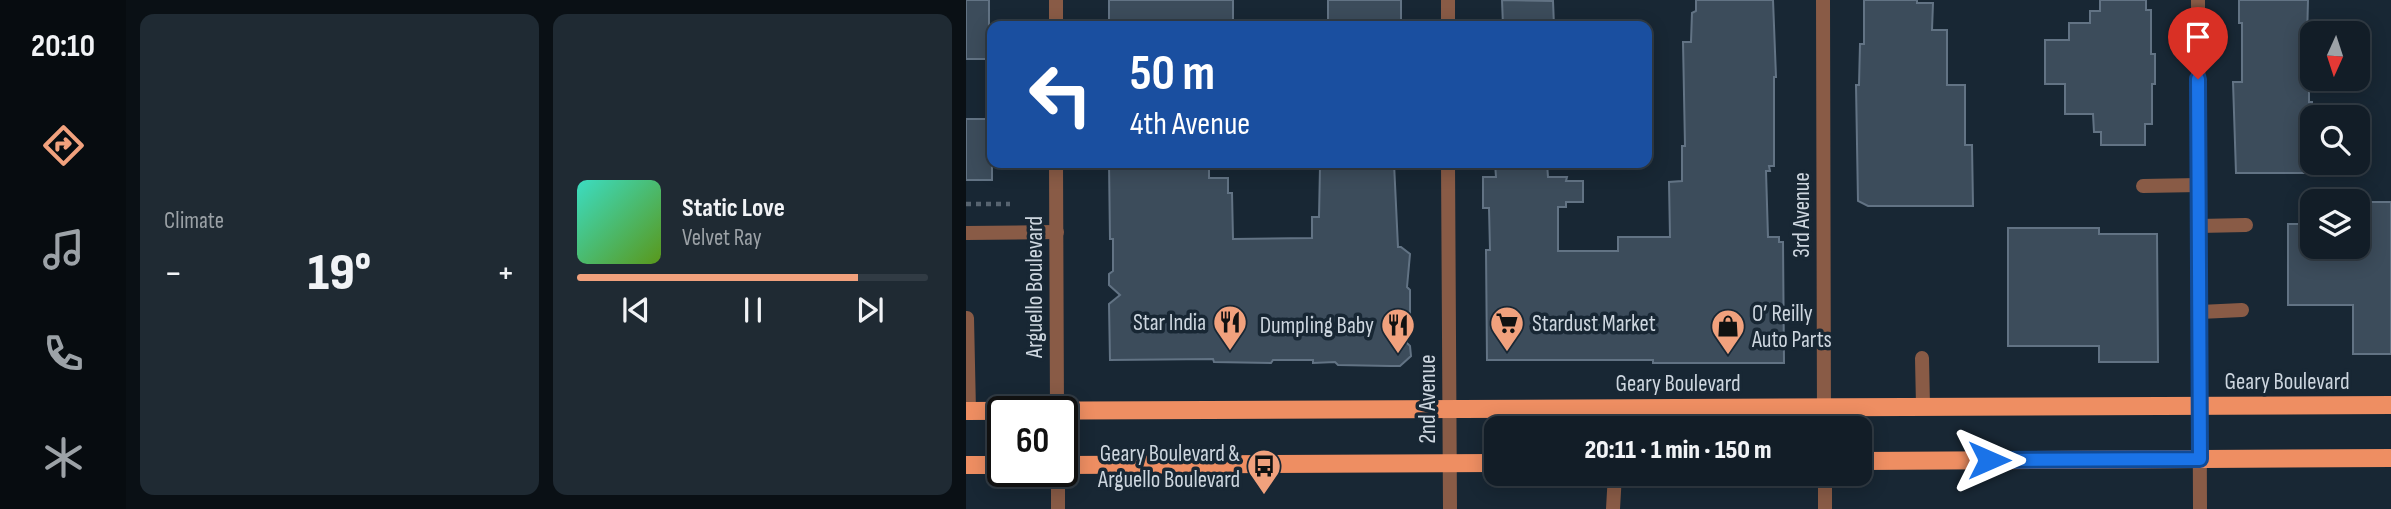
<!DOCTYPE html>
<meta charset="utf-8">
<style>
:root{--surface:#121d27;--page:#1f2a33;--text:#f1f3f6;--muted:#9ca2a7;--line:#313b44;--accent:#f1a17d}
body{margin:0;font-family:"Sofia Sans Condensed",sans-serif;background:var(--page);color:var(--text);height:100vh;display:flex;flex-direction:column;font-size:26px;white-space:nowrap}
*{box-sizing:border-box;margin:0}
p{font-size:23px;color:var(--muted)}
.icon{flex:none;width:38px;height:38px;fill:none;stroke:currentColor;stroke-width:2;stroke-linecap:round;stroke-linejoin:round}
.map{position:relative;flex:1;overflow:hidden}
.side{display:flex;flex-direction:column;gap:14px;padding:14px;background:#0a1015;width:840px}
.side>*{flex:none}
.guide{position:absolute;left:21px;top:21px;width:665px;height:147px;border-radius:14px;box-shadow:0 4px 18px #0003,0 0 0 2px var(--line);background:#1a4fa0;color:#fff;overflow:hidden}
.needle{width:46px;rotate:183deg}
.tools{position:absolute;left:1334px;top:21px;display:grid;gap:14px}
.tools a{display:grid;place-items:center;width:70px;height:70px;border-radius:14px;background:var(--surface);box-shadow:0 4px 18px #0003,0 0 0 2px var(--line);font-size:35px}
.speed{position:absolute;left:21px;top:396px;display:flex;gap:14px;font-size:35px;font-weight:700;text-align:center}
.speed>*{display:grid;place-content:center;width:91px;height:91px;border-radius:50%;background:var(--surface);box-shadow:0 4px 18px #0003,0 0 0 2px var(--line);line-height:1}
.speed .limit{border:4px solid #111;border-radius:10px;background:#fff;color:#111}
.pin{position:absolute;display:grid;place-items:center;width:60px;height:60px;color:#fff;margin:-72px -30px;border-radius:50% 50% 50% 0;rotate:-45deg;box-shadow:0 0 7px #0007}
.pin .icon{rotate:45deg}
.me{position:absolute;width:77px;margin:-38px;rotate:90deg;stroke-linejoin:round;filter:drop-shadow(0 0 5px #0008)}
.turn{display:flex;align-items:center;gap:24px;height:147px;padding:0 28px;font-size:32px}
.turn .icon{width:91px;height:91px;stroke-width:2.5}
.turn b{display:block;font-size:49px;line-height:60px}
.big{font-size:52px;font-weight:800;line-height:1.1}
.side .card{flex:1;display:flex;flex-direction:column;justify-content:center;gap:10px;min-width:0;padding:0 24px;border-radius:14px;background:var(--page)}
.song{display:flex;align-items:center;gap:21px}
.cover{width:84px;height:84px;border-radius:10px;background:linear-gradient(135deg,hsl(170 70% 55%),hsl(90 70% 35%))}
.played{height:7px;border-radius:4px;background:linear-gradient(90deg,var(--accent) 80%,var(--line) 80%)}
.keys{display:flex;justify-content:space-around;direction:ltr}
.heat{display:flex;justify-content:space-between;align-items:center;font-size:38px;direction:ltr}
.side .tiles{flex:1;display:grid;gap:14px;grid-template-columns:repeat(2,1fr)}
.trip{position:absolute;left:518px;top:416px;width:388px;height:70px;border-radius:14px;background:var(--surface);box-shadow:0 4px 18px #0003,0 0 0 2px var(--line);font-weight:800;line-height:70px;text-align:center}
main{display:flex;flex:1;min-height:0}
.dock{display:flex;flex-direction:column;width:126px;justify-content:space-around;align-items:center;background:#070c10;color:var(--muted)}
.dock .icon{width:49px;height:49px}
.dock .selected{color:var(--accent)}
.dock b{font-size:32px;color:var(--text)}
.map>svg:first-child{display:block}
</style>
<main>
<nav class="dock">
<b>20:10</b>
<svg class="icon selected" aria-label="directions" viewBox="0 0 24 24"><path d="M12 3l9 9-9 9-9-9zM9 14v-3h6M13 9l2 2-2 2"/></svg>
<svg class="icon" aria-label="music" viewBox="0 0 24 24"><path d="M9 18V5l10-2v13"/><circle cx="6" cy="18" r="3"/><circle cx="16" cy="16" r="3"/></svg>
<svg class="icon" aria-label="phone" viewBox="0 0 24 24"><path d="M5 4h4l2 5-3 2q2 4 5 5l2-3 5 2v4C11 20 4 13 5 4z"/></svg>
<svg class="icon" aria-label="climate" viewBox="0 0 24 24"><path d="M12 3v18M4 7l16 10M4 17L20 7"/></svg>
</nav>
<section class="side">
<div class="tiles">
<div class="card"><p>Climate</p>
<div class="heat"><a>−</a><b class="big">19°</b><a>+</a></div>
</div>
<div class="card">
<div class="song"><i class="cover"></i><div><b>Static Love</b><p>Velvet Ray</p></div></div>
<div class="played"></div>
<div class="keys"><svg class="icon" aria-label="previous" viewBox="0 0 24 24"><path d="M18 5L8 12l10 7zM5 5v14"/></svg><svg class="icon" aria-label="pause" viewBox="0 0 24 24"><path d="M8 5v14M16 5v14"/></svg><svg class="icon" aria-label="next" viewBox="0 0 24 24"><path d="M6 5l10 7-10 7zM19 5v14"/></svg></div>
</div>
</div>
</section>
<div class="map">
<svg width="1425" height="509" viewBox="0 0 1425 509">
<rect width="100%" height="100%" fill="#182734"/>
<!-- building -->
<path fill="#3c4c5b" stroke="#627384" stroke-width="2" d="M0 0H23V59H0Z
M143 0H267V26H143Z
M362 0H435V26H362Z
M536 0 587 1 588 26H537Z
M730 0H807L810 77H808V166H803L804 171H800L802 237H813V242H817L818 363H687V360H521L520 250H524L523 208H517V177H530L529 163H581L582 177H601L600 181H617V202H600V207H592V251H652V237H704L703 182 716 181V146H719L717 42H725L726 13 730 11Z
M898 0H951V3H967L966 30H981V85H999V145H1006L1007 206H902L892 201 890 85H893L894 44H898Z
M1134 0H1180V10H1185V54H1189V84H1186V124H1179V145H1135V132H1128L1127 114H1099V84H1079V40H1103V23H1124V11H1134Z
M1273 0H1342L1341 39H1337V82H1343V102H1346V173H1270L1267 82H1276V23H1273Z
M0 119H26V180H0Z
M143 163H243V178H262V193H266L267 239 346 238V217H353L354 167H368V163H428L432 247H435L444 254 441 287 444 290V319L441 322V343L444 346 445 356 434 366H424L372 365 369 362 347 363V360H307L305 363 248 362 247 359 144 360 143 304 154 295 143 285V274L147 271V239H144Z
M1397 202H1425V354H1387V305H1322V224H1346V247H1391V220H1397Z
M1042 228H1133V234H1191L1192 362H1133V346H1042Z"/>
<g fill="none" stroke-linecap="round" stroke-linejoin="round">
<!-- path -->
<path stroke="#576470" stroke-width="4.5" stroke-dasharray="5 5" stroke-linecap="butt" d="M0 204H44"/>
<!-- service -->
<path stroke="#895b46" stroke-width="14" d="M1177 186 1233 185
M1233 226 1280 225
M0 233 91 232
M1234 312 1276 310
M1 318 3 411
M956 358 957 406
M647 509 649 474"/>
<!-- minor -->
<path stroke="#895b46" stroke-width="14" d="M482 0V26
M857 0 858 429
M1232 0 1234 509
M482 163 484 509
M859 474V509"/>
<!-- tertiary -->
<path stroke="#895b46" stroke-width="14" d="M90 26V0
M90 163 91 411
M92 471V509"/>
<!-- primary -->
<path stroke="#ee8e62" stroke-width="18" d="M0 411 1425 405
M894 461 1425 458
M0 465H37
M96 465 530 463"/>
</g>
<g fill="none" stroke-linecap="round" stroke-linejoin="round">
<!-- route casing -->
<g stroke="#114b97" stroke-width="18">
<path id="route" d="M1023 460 1234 459 1232 79"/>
</g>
<!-- route -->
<use href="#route" stroke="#1a73e8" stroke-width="12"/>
</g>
<!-- icons -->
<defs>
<g id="restaurant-pin" transform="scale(1.75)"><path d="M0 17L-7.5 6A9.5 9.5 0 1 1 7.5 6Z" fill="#f1a17d" stroke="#182734"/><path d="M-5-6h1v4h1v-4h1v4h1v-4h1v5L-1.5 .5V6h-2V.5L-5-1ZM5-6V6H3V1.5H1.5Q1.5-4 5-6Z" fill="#111"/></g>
<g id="supermarket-pin" transform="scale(1.75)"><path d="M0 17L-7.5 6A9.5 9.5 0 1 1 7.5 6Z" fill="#f1a17d" stroke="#182734"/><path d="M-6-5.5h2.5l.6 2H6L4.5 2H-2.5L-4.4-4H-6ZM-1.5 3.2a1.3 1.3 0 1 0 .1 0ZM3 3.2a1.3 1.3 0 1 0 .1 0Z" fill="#111"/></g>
<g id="shop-pin" transform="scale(1.75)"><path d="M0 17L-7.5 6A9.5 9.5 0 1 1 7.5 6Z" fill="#f1a17d" stroke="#182734"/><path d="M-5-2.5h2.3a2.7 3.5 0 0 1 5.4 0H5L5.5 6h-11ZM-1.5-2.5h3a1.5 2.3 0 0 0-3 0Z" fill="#111"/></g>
<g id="bus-pin" transform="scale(1.75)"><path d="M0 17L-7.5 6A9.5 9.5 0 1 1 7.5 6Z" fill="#f1a17d" stroke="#182734"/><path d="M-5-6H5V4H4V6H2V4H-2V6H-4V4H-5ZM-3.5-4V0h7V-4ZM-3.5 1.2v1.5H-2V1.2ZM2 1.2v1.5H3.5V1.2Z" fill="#111"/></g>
</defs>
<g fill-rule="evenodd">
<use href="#restaurant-pin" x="264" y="322"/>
<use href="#supermarket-pin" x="541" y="323"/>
<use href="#restaurant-pin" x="432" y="325"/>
<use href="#shop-pin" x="762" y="326"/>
<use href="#bus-pin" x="298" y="466"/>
</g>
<g text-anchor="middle" stroke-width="7" stroke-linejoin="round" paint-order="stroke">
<!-- street labels -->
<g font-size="23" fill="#cdd6df" stroke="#182734">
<text transform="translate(835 215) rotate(-90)" y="8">3rd Avenue</text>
<text transform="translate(68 287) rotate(-90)" y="8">Arguello Boulevard</text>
<text x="1321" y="389">Geary Boulevard</text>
<text x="712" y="391">Geary Boulevard</text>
<text transform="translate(461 399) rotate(-90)" y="8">2nd Avenue</text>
</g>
<!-- poi labels -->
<g font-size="23" fill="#cdd6df" stroke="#182734" text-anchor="end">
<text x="786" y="321" text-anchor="start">O’ Reilly<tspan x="786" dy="26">Auto Parts</tspan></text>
<text x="240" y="330">Star India</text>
<text x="566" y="331" text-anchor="start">Stardust Market</text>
<text x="408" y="333">Dumpling Baby</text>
<text x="274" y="461">Geary Boulevard &amp;<tspan x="274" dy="26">Arguello Boulevard</tspan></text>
</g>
</g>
</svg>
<div class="tools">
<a><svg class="needle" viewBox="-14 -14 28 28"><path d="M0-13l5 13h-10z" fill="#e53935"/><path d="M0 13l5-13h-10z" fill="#9ca2a7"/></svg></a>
<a><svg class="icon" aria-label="search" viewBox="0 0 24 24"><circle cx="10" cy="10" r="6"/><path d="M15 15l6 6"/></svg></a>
<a><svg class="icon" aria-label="layers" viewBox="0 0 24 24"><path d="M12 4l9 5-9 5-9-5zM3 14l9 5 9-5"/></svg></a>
</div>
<div class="speed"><div class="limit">60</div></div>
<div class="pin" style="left:1232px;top:79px;background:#d93025"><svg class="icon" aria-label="arrive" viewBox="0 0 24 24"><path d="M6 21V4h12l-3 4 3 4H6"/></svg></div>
<svg class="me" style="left:1023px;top:460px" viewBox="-20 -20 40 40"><path d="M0-17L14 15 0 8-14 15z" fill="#1a73e8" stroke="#fff" stroke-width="4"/></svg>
<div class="trip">20:11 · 1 min · 150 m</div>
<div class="guide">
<div class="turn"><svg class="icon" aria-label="left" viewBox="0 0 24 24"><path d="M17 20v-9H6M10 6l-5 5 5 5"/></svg><div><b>50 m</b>4th Avenue</div></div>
</div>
</div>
</main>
